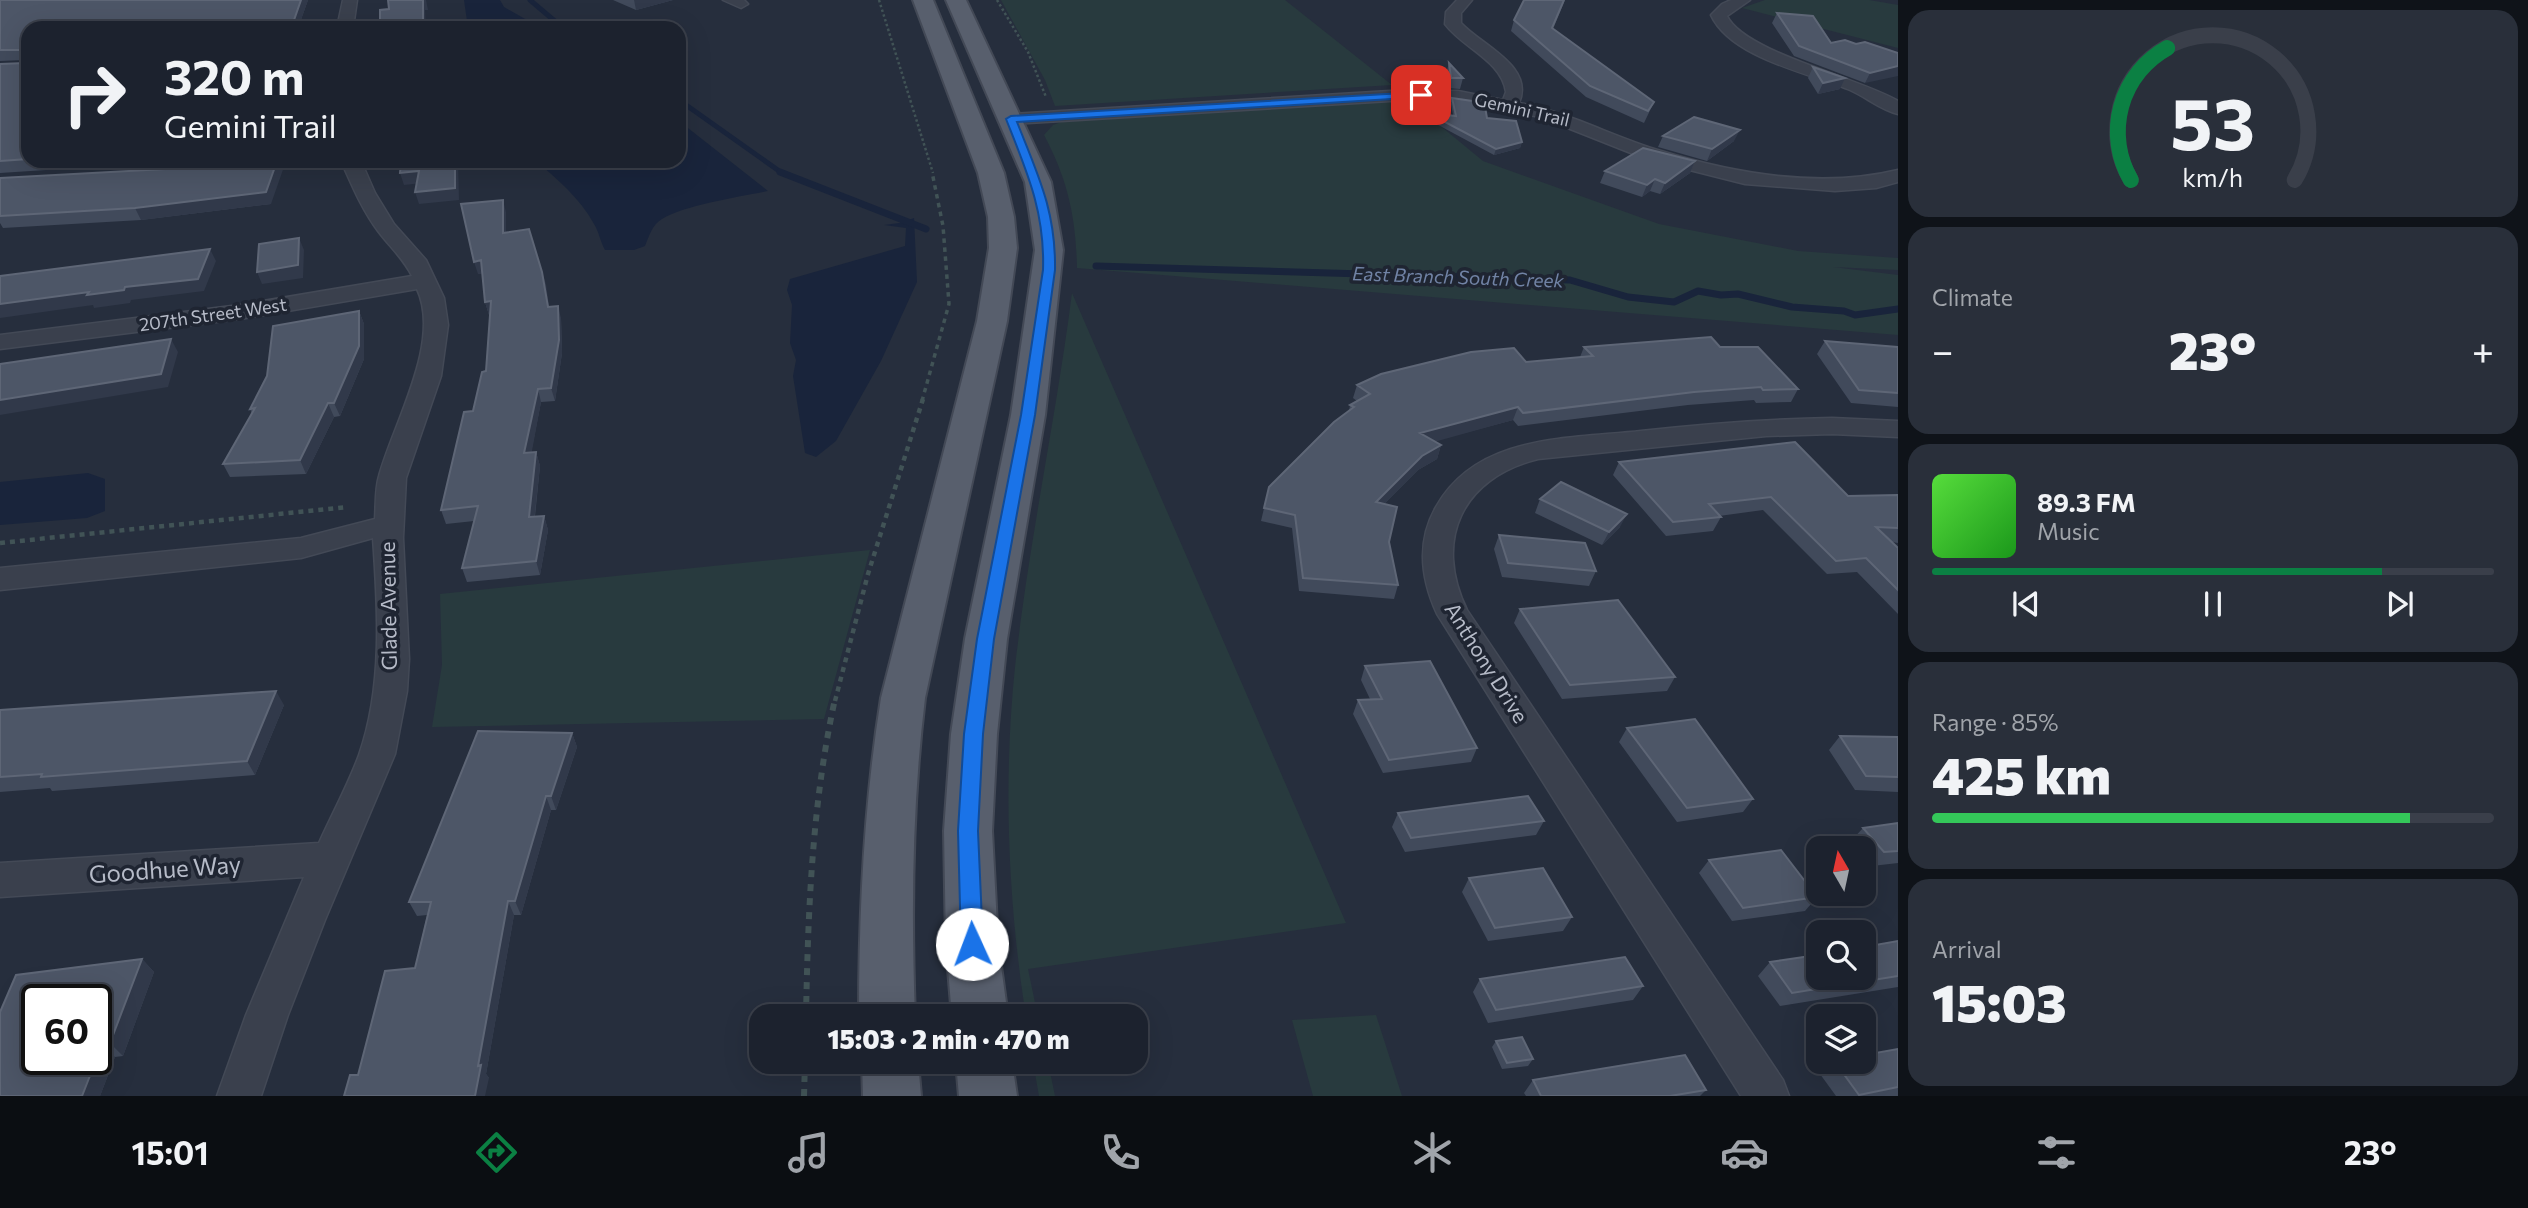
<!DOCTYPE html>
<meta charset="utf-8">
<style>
:root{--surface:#1c222e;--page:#292f3a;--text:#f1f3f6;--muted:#a0a4aa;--line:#3a3f4a;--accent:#0b8043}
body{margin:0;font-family:Commissioner,sans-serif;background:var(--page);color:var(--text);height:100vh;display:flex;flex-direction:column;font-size:26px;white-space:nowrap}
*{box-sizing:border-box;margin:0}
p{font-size:23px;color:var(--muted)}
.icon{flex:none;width:38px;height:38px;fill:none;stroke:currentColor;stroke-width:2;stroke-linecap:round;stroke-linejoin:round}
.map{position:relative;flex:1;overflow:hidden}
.side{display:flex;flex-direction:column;gap:10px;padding:10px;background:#0f1319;width:630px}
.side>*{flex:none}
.hud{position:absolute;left:21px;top:21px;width:665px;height:147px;border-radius:21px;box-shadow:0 7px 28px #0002,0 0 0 2px var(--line);background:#1c222e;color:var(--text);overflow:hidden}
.needle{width:46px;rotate:351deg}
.tools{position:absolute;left:1806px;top:836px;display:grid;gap:14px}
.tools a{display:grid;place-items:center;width:70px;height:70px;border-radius:14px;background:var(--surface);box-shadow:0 7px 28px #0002,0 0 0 2px var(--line);font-size:35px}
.speed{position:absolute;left:21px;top:984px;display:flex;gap:14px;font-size:35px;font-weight:700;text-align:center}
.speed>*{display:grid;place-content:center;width:91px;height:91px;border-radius:50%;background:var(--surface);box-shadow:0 7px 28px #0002,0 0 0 2px var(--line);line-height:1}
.speed .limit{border:4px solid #111;border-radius:10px;background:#fff;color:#111}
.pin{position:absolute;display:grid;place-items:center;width:60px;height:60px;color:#fff;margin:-30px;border-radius:14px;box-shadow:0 4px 10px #0006}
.me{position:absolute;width:77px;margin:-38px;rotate:358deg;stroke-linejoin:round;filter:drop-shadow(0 0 5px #0008)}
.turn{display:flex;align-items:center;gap:24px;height:147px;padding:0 28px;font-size:32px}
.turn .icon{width:91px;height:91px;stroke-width:2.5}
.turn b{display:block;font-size:49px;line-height:60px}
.big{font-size:52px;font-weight:800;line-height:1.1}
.side .widget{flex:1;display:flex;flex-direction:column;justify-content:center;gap:10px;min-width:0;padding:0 24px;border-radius:21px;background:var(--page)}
.side .dial{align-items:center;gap:0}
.dial svg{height:182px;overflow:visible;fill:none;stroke:var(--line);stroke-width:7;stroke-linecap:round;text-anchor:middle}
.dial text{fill:var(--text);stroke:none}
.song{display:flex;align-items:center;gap:21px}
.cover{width:84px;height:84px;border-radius:10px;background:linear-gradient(135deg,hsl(110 70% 55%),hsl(120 70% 35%))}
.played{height:7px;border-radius:4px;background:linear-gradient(90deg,var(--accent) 80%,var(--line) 80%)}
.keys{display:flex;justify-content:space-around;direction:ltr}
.heat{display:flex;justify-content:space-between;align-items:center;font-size:38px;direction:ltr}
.charge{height:10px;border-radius:5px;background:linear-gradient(90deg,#34c759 85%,var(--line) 0)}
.trip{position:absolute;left:749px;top:1004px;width:399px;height:70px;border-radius:21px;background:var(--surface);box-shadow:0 7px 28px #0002,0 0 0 2px var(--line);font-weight:800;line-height:70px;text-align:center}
.dock{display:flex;height:112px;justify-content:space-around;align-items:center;background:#0b0e12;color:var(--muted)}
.dock .icon{width:49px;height:49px}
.dock .active{color:var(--accent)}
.dock b{font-size:32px;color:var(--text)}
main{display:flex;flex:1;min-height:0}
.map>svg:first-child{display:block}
</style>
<main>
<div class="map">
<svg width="1898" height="1096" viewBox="0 0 1898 1096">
<rect width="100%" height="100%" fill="#262e3d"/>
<!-- green -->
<path fill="#283a3e" d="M1001 0H1285L1392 85 1055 106 1045 80Z
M1765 0H1869L1898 5V48L1742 8Z
M1409 100 1483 161 1659 224 1798 251 1898 258V270L1833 267 1898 275V335L1077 268C1076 218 1068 180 1044 135L1053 125 1064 121Z
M1072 293 1346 923 1028 969 1038 1017H1026C1008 902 1003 782 1015 667 1029 541 1056 418 1072 293Z
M870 550 824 719 432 727 442 665 440 594Z
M1376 1015 1402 1096H1313L1292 1020Z
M1033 1062H1048L1055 1096H1039Z"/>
<!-- water -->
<path fill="#19243b" d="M464 0H500L504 7 541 28H468Z
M679 121 768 191C740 197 685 205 662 219 652 225 649 236 645 246L634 250H605C600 241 599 232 594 224 580 198 557 179 536 161H679Z
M914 218 917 282 881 361 836 441 816 457 805 453 793 376 796 360 790 343 792 305 787 290 790 279 905 246 906 228 884 225 899 223Z
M88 473 105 479V511L87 518 0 525V482Z"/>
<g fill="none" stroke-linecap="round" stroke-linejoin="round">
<!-- stream-far1 -->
<path stroke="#19243b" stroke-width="5" d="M530 0 563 28
M679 100 782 173"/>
<!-- stream -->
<path stroke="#19243b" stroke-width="7" d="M780 172 926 229
M1096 266 1570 280 1628 297 1674 302 1698 291 1721 295 1738 294 1792 307 1844 311 1855 315 1898 309"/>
<!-- minor casing -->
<g stroke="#434956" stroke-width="3">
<path id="minor" d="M343 0H357L353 28H337Z
M723 0H744L748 4 741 8Z
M1457 0H1472L1461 13V23C1481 45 1535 66 1519 103 1569 112 1613 137 1661 151 1736 174 1820 189 1898 170V182L1876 188 1835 191 1745 184 1646 159 1540 117 1458 101H1390L1011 124 1002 119 1011 114 1390 91H1458L1503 100 1506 92C1502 61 1463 48 1445 24L1446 12Z
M1731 0H1750L1727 16C1744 52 1859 78 1898 101V114C1881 110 1866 97 1850 90 1809 73 1731 58 1711 15L1722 4Z
M341 161H361L375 193 394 224 426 260 444 298 448 325 441 376 406 478 403 538 409 659 407 691 395 754 325 920 288 1015 261 1096H217L246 1015 304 877 0 897V863L319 843C332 814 348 785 359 755 383 687 378 609 373 538L301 558 0 590V568L301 538 375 519C376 505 375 489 379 476 393 424 442 342 417 289L240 319 0 349V335L240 305 412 276C403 258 390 247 378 231 362 210 352 185 341 161Z
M1832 418 1898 421V437L1832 434 1766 436 1538 459C1462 478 1433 540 1467 610L1783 1080 1789 1096H1741L1437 614C1421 579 1416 542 1436 507 1477 434 1568 439 1641 431 1704 424 1768 419 1832 418Z"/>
</g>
<!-- major casing -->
<g stroke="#434956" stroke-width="4">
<path id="major" d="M913 0H933L1004 173 1014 217 1017 248 1007 321 925 698C912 805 911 910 915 1017H859C859 909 864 804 881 698L977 321 989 248 988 217 978 173Z
M946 0H966L1051 182 1063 250 1045 415 1007 639 997 734 992 831 998 944 1008 1017H952L946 944 944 831 951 734 965 639 1011 415 1035 250 1025 182Z
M862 1062H918L921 1096H863Z
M956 1062H1012L1017 1096H959Z"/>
</g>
<!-- path-far3 -->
<path stroke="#415356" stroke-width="2.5" stroke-dasharray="2.5 2.5" stroke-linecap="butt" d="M879 0 933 173
M997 0 1028 52 1046 97"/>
<!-- path-far2 -->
<path stroke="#415356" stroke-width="3.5" stroke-dasharray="4.5 4.5" stroke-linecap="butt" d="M922 401 949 304 943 226 932 172"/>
<!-- path-far1 -->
<path stroke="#415356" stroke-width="4.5" stroke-dasharray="5 5" stroke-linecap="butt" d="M0 543 347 507
M835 701 868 574 923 399"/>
<!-- path -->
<path stroke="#415356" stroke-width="6" stroke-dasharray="7 7" stroke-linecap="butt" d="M806 1017C808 911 812 803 835 699
M804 1096 805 1062"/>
<!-- minor -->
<use href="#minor" fill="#3a404d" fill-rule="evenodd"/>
<!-- major -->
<use href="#major" fill="#585f6d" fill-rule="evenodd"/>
</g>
<!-- wall -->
<path fill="#414a5b" d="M0 0H308L298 28H28V161H184L0 173V64L25 63V60L0 61Z
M613 0H673L636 10Z
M1524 0H1565L1553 29 1654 102 1644 123 1586 97 1511 31 1514 20Z
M1777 13 1831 43 1856 44 1898 53 1865 83 1794 56 1772 23Z
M1449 63 1463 78 1460 89 1448 88 1446 74Z
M1813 67 1840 89 1818 94 1808 78Z
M1452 98 1487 118 1522 142 1520 148 1494 155 1427 119 1428 113 1453 115 1451 104Z
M1663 136 1734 141 1707 161 1658 147Z
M1695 161 1690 173 1660 194 1650 191 1642 197 1600 183 1605 171Z
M0 178 271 204 141 220 3 228 0 223Z
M506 212V233L542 272 549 307 561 318 562 353 555 401 541 402 531 453 536 452 540 466 535 516H544L548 530 540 575 467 582 462 568 474 521 446 524 441 510 486 371 490 314 489 315 485 302 483 273 478 274Z
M359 311 364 324V359L340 416 334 417 306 474 230 477 223 464 252 414 250 409Z
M1825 341 1898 347V407L1851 403 1817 354Z
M1584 347H1720L1798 389 1791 402 1756 403 1754 400 1688 405 1518 426 1513 420 1434 441 1441 445 1437 459 1418 470 1384 504 1389 542 1398 585 1394 599 1299 591 1292 528 1261 521 1269 487 1349 411 1350 405 1357 401 1353 398 1357 385 1526 362 1580 357Z
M1619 462 1848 496 1898 495V543L1892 542 1898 548V614L1857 572 1827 574 1763 510 1719 516 1721 517 1713 531 1666 536 1613 475Z
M1540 499 1620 527 1602 545 1535 513Z
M1499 535 1596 571 1589 586 1502 577 1494 549Z
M1520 609 1675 677 1667 691 1562 699 1514 623Z
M1365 666 1477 748 1471 762 1383 773 1353 714 1358 700 1370 699 1361 680Z
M284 705 255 775 52 791 50 788 0 792V710Z
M1627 728 1753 799 1743 812 1677 822 1619 742Z
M572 733 577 747 556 810H551L521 915H514L486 1074 489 1078 358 1075 415 968 427 915 417 916 409 902Z
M1840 736 1898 737V792L1855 790 1829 750Z
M1398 813 1544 821 1536 835 1405 852 1392 827Z
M1898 823V863L1872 866 1864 857V849H1857L1851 841 1863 828Z
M1709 860 1817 897 1805 911 1732 921 1699 873Z
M1469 878 1572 917 1563 931 1488 941 1462 892Z
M1898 941V987L1780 1006 1758 976 1770 962Z
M142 959 154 972 123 1056 115 1057 100 1096H0Z
M1480 979 1643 986 1633 1000 1488 1023 1473 992Z
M1496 1041 1533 1059 1528 1066 1502 1069 1492 1047Z
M1898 1049V1096H1836L1820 1074 1833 1062H1864Z
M1533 1080 1706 1090 1700 1096H1526L1524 1093Z"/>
<!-- shaded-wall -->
<path fill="#31394a" d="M301 0H308L298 28H289Z
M423 0H426L428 10H425L426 28H423Z
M634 0H673L636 10Z
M1898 66V76L1865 83 1870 73Z
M1845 78 1840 89 1818 94 1823 83Z
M1740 130 1734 141 1707 161 1712 149Z
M1522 142 1520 148 1494 155 1496 149Z
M277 161H286L271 204 141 220 135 208Z
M455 161H458L459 200 419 204 415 192Z
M1695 161 1690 173 1660 194 1665 183Z
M419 171 422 183 404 185 400 173Z
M1655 179 1650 191 1642 197 1647 185Z
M503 200 506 212V246L503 233Z
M299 238 304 250 303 278 262 284 257 272Z
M210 249 216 261 204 291 131 300 130 303 94 308 93 305 0 318V304Z
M481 260 485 273 478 274 474 262Z
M542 272 546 284 551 320 548 307Z
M491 301 494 314 489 315 485 302Z
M558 306 561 318 562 353 555 401 551 388Z
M359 311 364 324V359L340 416 334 403Z
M171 339 178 352 168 387 0 415V400Z
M538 389 541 402 529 467 524 453Z
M328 403 334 417 306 474 300 460Z
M1518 407 1513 420 1416 447 1420 433Z
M1441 445 1437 459 1418 470 1372 516 1376 502 1422 456Z
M536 452 540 466 533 531 529 517Z
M1627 514 1620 527 1602 545 1609 532Z
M544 516 548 530 540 575 536 561Z
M276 691 284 705 255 775 247 761Z
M572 733 577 747 556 810 551 796Z
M546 796 551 810 521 915 515 901Z
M508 901 514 915 486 1074 489 1078 485 1096H475L478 1066Z
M142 959 154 972 123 1056 110 1043Z
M102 1045 115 1057 100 1096H82Z"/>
<!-- building -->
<path fill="#4d5667" stroke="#5e6676" stroke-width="2" fill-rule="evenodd" d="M0 0H301L294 20 289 28H28V159L0 161V64L25 63V50H0Z
M388 0H424H423V28H376V26H380V10L389 9Z
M1524 0H1564L1552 28 1654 102 1648 111 1590 86 1514 20Z
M1777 13 1813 16 1831 43 1845 40 1856 44 1865 42 1898 53V66L1870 73 1799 46Z
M1449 63 1463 78H1451Z
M1813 67 1845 78 1823 83Z
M1452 98 1479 102 1485 107 1487 118 1516 121 1522 142 1496 149 1428 113 1456 116Z
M1694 117 1740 130 1712 149 1663 136Z
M1643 148 1695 161 1665 183 1655 179 1647 185 1605 171Z
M241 161H277L266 192 135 208 0 216V178L184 168Z
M401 161H455V188L415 192 419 171 400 173Z
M503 200V233L529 229 542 272 548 307 558 306 559 340 551 388 538 389 524 453 536 452 529 517 544 516 536 561 462 568 478 506 441 510 464 412 473 411 482 372 486 371 491 301 485 302 481 260 474 262 461 204Z
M299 238 298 265 257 272 259 244Z
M210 249 198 279 125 287 124 290 87 295 89 292 0 304V276Z
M359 311V346L334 403H328L300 460 223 464 255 408 250 409 267 376 273 326Z
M1711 337 1720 347H1758L1798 389 1763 390 1761 387 1694 392 1523 413 1518 407 1420 433 1441 445 1422 456 1376 502 1397 507 1389 542 1398 585 1303 578 1295 515 1264 508 1269 487 1334 422 1354 407 1350 405 1370 394 1357 385 1381 374 1471 352 1514 348 1526 362 1593 356 1584 347Z
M171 339 161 374 0 400V364Z
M1825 341 1898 347V393L1859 390Z
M1795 442 1848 496 1898 495V528L1876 527 1898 548V590L1866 558 1836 561 1771 497 1709 504 1721 517 1673 522 1619 462Z
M1561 482 1627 514 1609 532 1540 499Z
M1499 535 1585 543 1596 571 1508 563Z
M1618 600 1675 677 1570 685 1520 609Z
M1430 661 1477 748 1389 760 1358 700 1382 699 1365 666Z
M276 691 247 761 41 777 42 774 0 777V710Z
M1695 719 1753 799 1687 808 1627 728Z
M478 731 572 733 551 796H546L515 901H508L478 1066 481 1065 475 1096H344L350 1075H358L385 971 415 968 431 902H409Z
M1840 736 1898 737V777L1866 776Z
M1528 796 1544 821 1411 838 1398 813Z
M1898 823V851L1884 852 1863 828Z
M1781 850 1817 897 1743 908 1709 860Z
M1543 868 1572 917 1495 928 1469 878Z
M1898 941V976L1792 993 1770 962 1818 955V978H1864V947Z
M1625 957 1643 986 1496 1010 1480 979Z
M142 959 110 1043 102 1045 82 1096H0V1012L16 975ZM37 999H96V1059H37Z
M1522 1037 1533 1059 1507 1063 1496 1041Z
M1898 1049V1087L1859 1095 1835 1062H1864V1055Z
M1685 1055 1706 1090 1670 1096H1541L1533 1080Z"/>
<!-- route -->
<path fill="#1a73e8" stroke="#114b97" stroke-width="2" d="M1421 92 1426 95 1424 97 1017 122C1038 175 1056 211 1055 270L1035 415 994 639 983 734 978 831 983 944 980 951 972 954 964 951 961 944 958 831 964 734 977 639 1021 415 1043 270C1045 212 1027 172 1006 119L1011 116Z"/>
<g text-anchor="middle" stroke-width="7" stroke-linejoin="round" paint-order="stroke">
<!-- far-street labels -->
<g font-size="18" fill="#b6bbc8" stroke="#1f2532">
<text transform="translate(1522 110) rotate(13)" y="6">Gemini Trail</text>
<text transform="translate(213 315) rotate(-8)" y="6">207th Street West</text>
</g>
<!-- far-water labels -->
<g font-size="19" font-style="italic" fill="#7183a5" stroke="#1f2532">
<text transform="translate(1458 277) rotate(2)" y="7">East Branch South Creek</text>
</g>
<!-- street labels -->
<g font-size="21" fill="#b6bbc8" stroke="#1f2532">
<text transform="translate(389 606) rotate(-91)" y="7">Glade Avenue</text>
<text transform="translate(1486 663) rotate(58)" y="7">Anthony Drive</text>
</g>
<!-- near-street labels -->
<g font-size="24" fill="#b6bbc8" stroke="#1f2532">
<text transform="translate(165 870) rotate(-4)" y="8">Goodhue Way</text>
</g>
</g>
</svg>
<div class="tools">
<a><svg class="needle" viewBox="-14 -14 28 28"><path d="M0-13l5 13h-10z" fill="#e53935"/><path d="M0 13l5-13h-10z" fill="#a0a4aa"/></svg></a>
<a><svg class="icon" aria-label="search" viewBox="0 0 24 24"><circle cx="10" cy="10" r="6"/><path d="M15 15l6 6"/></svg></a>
<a><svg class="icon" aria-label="layers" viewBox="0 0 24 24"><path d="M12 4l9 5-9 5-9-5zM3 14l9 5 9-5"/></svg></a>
</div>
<div class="speed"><div class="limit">60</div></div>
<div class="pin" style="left:1421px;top:95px;background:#d93025"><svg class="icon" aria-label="arrive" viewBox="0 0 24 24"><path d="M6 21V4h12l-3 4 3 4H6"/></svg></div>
<svg class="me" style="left:972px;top:944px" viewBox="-20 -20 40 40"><circle r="19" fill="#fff"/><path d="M0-13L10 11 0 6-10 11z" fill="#1a73e8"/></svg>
<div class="trip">15:03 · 2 min · 470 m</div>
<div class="hud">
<div class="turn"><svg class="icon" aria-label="right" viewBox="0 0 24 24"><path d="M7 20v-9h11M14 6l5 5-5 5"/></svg><div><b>320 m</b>Gemini Trail</div></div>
</div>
</div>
<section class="side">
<div class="widget dial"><svg viewBox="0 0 100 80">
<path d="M14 69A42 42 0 1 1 86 69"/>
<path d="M14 69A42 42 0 0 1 30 11" stroke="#0b8043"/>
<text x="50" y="56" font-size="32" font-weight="700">53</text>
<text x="50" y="72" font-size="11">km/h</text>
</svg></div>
<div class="widget"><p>Climate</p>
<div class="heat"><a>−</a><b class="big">23°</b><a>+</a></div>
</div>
<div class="widget">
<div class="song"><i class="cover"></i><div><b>89.3 FM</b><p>Music</p></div></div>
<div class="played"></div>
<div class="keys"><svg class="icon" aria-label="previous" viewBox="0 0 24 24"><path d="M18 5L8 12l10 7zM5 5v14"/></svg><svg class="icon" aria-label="pause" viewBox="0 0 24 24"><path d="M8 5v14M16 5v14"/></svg><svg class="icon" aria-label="next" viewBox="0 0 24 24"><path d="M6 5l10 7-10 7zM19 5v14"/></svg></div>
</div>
<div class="widget"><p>Range · 85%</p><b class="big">425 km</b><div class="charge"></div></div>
<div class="widget"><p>Arrival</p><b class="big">15:03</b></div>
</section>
</main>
<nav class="dock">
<b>15:01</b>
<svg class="icon active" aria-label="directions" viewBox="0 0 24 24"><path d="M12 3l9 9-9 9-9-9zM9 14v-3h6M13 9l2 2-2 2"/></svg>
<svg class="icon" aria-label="music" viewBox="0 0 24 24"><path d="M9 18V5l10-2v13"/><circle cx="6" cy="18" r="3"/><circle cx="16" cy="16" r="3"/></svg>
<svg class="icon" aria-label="phone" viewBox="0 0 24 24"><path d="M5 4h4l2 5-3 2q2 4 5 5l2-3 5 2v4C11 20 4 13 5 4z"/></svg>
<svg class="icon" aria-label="climate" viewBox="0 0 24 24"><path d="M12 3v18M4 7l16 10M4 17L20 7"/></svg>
<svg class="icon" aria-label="car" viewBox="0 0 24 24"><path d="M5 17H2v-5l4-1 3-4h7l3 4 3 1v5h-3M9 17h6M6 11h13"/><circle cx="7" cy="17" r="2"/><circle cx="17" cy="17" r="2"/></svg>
<svg class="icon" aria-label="filters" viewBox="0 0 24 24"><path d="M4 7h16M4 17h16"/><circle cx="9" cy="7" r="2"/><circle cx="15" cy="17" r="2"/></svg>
<b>23°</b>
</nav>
